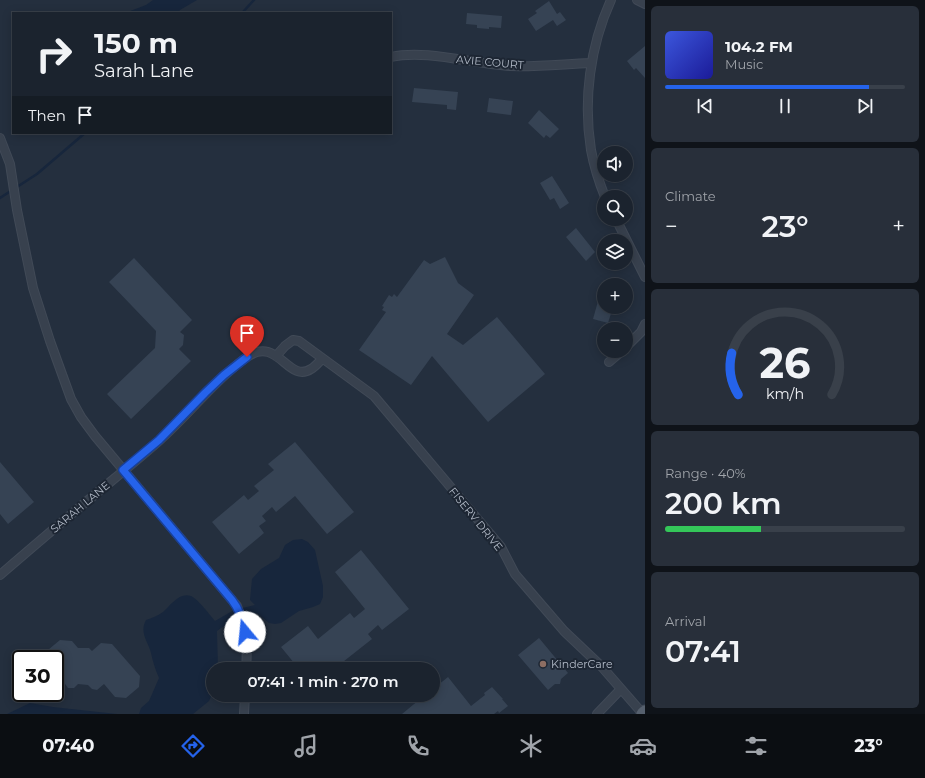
<!DOCTYPE html>
<meta charset="utf-8">
<style>
:root{--surface:#1b232e;--page:#282f3a;--text:#f1f3f6;--muted:#a0a4aa;--line:#39404a;--accent:#2563eb}
body{margin:0;font-family:Montserrat,sans-serif;background:var(--page);color:var(--text);height:100vh;display:flex;flex-direction:column;font-size:15px;white-space:nowrap}
*{box-sizing:border-box;margin:0}
p{font-size:13px;color:var(--muted)}
.icon{flex:none;width:22px;height:22px;fill:none;stroke:currentColor;stroke-width:2;stroke-linecap:round;stroke-linejoin:round}
.map{position:relative;flex:1;overflow:hidden}
.side{display:flex;flex-direction:column;gap:6px;padding:6px;background:#0f1319;width:280px}
.side>*{flex:none}
.top-card{position:absolute;left:12px;top:12px;width:380px;height:122px;border-radius:0px;box-shadow:0 2px 10px #0003,0 0 0 1px var(--line);background:#1b232e;color:var(--text);overflow:hidden}
.fabs{position:absolute;left:597px;top:146px;display:grid;gap:8px}
.fabs a{display:grid;place-items:center;width:36px;height:36px;border-radius:50%;background:var(--surface);box-shadow:0 2px 10px #0003,0 0 0 1px var(--line);font-size:20px}
.speed{position:absolute;left:12px;top:650px;display:flex;gap:8px;font-size:20px;font-weight:700;text-align:center}
.speed>*{display:grid;place-content:center;width:52px;height:52px;border-radius:50%;background:var(--surface);box-shadow:0 2px 10px #0003,0 0 0 1px var(--line);line-height:1}
.speed .limit{border:2px solid #111;border-radius:6px;background:#fff;color:#111}
.pin{position:absolute;display:grid;place-items:center;width:34px;height:34px;color:#fff;margin:-41px -17px;border-radius:50% 50% 50% 0;rotate:-45deg;box-shadow:0 0 4px #0007}
.pin .icon{rotate:45deg}
.me{position:absolute;width:44px;margin:-22px;rotate:343deg;stroke-linejoin:round;filter:drop-shadow(0 0 3px #0008)}
.turn{display:flex;align-items:center;gap:14px;height:84px;padding:0 16px;font-size:18px}
.turn .icon{width:52px;height:52px;stroke-width:2.5}
.turn b{display:block;font-size:28px;line-height:34px}
.then{display:flex;align-items:center;height:38px;padding:0 16px;background:#0003;gap:8px;font-size:15px}
.big{font-size:30px;font-weight:600;line-height:1.1}
.side .card{flex:1;display:flex;flex-direction:column;justify-content:center;gap:6px;min-width:0;padding:0 14px;border-radius:6px;background:var(--page)}
.side .dial{align-items:center;gap:0}
.dial svg{height:104px;overflow:visible;fill:none;stroke:var(--line);stroke-width:7;stroke-linecap:round;text-anchor:middle}
.dial text{fill:var(--text);stroke:none}
.song{display:flex;align-items:center;gap:12px}
.cover{width:48px;height:48px;border-radius:6px;background:linear-gradient(135deg,hsl(230 70% 55%),hsl(240 70% 35%))}
.played{height:4px;border-radius:2px;background:linear-gradient(90deg,var(--accent) 85%,var(--line) 85%)}
.keys{display:flex;justify-content:space-around;direction:ltr}
.heat{display:flex;justify-content:space-between;align-items:center;font-size:22px;direction:ltr}
.charge{height:6px;border-radius:3px;background:linear-gradient(90deg,#34c759 40%,var(--line) 0)}
.trip{position:absolute;left:206px;top:662px;width:234px;height:40px;border-radius:20px;background:var(--surface);box-shadow:0 2px 10px #0003,0 0 0 1px var(--line);font-weight:600;line-height:40px;text-align:center}
.dock{display:flex;height:64px;justify-content:space-around;align-items:center;background:#0b0e12;color:var(--muted)}
.dock .icon{width:28px;height:28px}
.dock .on{color:var(--accent)}
.dock b{font-size:18px;color:var(--text)}
main{display:flex;flex:1;min-height:0}
.map>svg:first-child{display:block}
</style>
<main>
<div class="map">
<svg width="645" height="714" viewBox="0 0 645 714">
<rect width="100%" height="100%" fill="#242f3e"/>
<!-- water -->
<path fill="#17263c" d="M153 0H197L180 10 178 13H125L146 5Z
M302 539 308 542 315 550 323 586V597L320 604 313 607 299 611 281 623 275 624 269 623 257 613C245 622 228 621 217 631L218 669H213V692L209 701 193 714H139L141 708 149 701 159 678C155 669 153 662 151 653 148 641 139 633 146 620 152 618 157 616 163 612 170 606 179 592 191 596 198 599 210 615 215 621L234 610 255 605 250 600 252 579 261 569 279 558 285 545 293 540Z
M30 703 53 707 117 714H7Z"/>
<g fill="none" stroke-linecap="round" stroke-linejoin="round">
<!-- stream -->
<path stroke="#17263c" stroke-width="2.5" d="M242 13 254 0
M0 198 37 174 85 133"/>
</g>
<!-- building -->
<path fill="#364354" d="M549 1 557 14 560 12 566 20 557 26 553 20 536 31 528 19 537 13 535 11Z
M467 13 502 16 501 28 489 27V29L477 28V25L466 24Z
M645 46V78L636 68 634 70 627 61Z
M414 88 458 92 456 110 447 109V105L412 102Z
M489 98 513 101 511 115 487 112Z
M539 110 559 129 550 138 546 135 544 138 528 123Z
M552 176 569 203 560 209 554 198 550 200 540 183Z
M576 228 595 252 586 261 566 237Z
M445 257 458 283 474 295 447 334 463 345 497 317 545 374 488 422 432 356 411 385 359 350 386 312 382 310 384 307 382 306 389 295 392 297 394 294 397 297 424 260 430 264Z
M134 258 192 320 180 332 184 335 183 345 179 349 191 361 131 419 107 394 155 348 156 331 109 282Z
M602 287H604V307H613L608 323 593 319Z
M295 442 354 512 327 534 295 496 276 512 272 507 262 516 266 521 259 526 264 533 239 554 212 522 244 495 248 500 259 491 254 486 274 470 268 464Z
M0 462 34 502 8 524 0 514Z
M361 550 409 609 382 630 378 625 368 634 372 639 334 669H299L281 647 308 626 318 639 350 613 354 618 365 609 335 572Z
M539 638 568 673 561 679 560 684H555L548 690 518 655Z
M60 640 72 641 78 648H89L92 651 101 643 112 644 140 676 139 687 126 698 115 697 104 684 97 690 92 689 88 685 78 684 74 688H68L63 681 55 688V659H37Z
M448 677 471 706 485 695 484 693 492 687 503 699H502L508 706 499 713 498 711 494 714H402L425 695H433V689Z"/>
<g fill="none" stroke-linecap="round" stroke-linejoin="round">
<!-- street casing -->
<g stroke="#414a57" stroke-width="10">
<path id="street" d="M637 0 645 4
M391 57C426 49 473 64 510 66 537 67 564 64 590 63
M0 138 10 164 17 210 33 288 50 341 71 399 81 417 95 436 237 606C246 629 248 644 246 669
M605 197C599 182 594 166 591 150 583 100 590 46 611 0
M616 219 645 277
M626 347 641 332 645 324
M276 356 285 346 293 340 299 341 374 396 501 547 515 574 564 631 602 667 643 714
M609 362 622 351
M0 575C36 544 72 513 109 483 126 469 143 455 160 440 190 413 214 381 247 357 278 335 288 384 311 369 315 367 319 362 322 359
M244 714 245 695
M597 714 621 689"/>
</g>
<!-- primary casing -->
<g stroke="#414a57" stroke-width="15">
<path id="primary" d="M643 714 645 712"/>
</g>
<!-- street -->
<use href="#street" stroke="#38414e" stroke-width="8"/>
<!-- primary -->
<use href="#primary" stroke="#56606e" stroke-width="13"/>
</g>
<g fill="none" stroke-linecap="round" stroke-linejoin="round">
<!-- route casing -->
<g stroke="#184099" stroke-width="10">
<path id="route" d="M245 632C243 621 239 609 232 600L123 470 159 440 205 393 224 375 247 357"/>
</g>
<!-- route -->
<use href="#route" stroke="#2563eb" stroke-width="7"/>
</g>
<!-- markers -->
<circle fill="#8d6e63" stroke="#1d2633" stroke-width="1.5" cx="543" cy="664" r="4"/>
<g text-anchor="middle" stroke-width="4" stroke-linejoin="round" paint-order="stroke">
<!-- street labels -->
<g font-size="11" fill="#b4bcc9" stroke="#1d2633">
<text transform="translate(490 62) rotate(5)" y="4">AVIE COURT</text>
<text transform="translate(80 507) rotate(-40)" y="4">SARAH LANE</text>
<text transform="translate(476 519) rotate(51)" y="4">FISERV DRIVE</text>
</g>
<!-- poi labels -->
<g font-size="11" fill="#b4bcc9" stroke="#1d2633" text-anchor="start">
<text x="551" y="668">KinderCare</text>
</g>
</g>
</svg>
<div class="fabs">
<a><svg class="icon" aria-label="sound" viewBox="0 0 24 24"><path d="M4 9h4l5-4v14l-5-4H4zM17 9q2 3 0 6"/></svg></a>
<a><svg class="icon" aria-label="search" viewBox="0 0 24 24"><circle cx="10" cy="10" r="6"/><path d="M15 15l6 6"/></svg></a>
<a><svg class="icon" aria-label="layers" viewBox="0 0 24 24"><path d="M12 4l9 5-9 5-9-5zM3 14l9 5 9-5"/></svg></a>
<a>+</a>
<a>−</a>
</div>
<div class="speed"><div class="limit">30</div></div>
<div class="pin" style="left:247px;top:357px;background:#d93025"><svg class="icon" aria-label="arrive" viewBox="0 0 24 24"><path d="M6 21V4h12l-3 4 3 4H6"/></svg></div>
<svg class="me" style="left:245px;top:632px" viewBox="-20 -20 40 40"><circle r="19" fill="#fff"/><path d="M0-13L10 11 0 6-10 11z" fill="#2563eb"/></svg>
<div class="trip">07:41 · 1 min · 270 m</div>
<div class="top-card">
<div class="turn"><svg class="icon" aria-label="right" viewBox="0 0 24 24"><path d="M7 20v-9h11M14 6l5 5-5 5"/></svg><div><b>150 m</b>Sarah Lane</div></div>
<div class="then">Then<svg class="icon" aria-label="arrive" viewBox="0 0 24 24"><path d="M6 21V4h12l-3 4 3 4H6"/></svg></div>
</div>
</div>
<section class="side">
<div class="card">
<div class="song"><i class="cover"></i><div><b>104.2 FM</b><p>Music</p></div></div>
<div class="played"></div>
<div class="keys"><svg class="icon" aria-label="previous" viewBox="0 0 24 24"><path d="M18 5L8 12l10 7zM5 5v14"/></svg><svg class="icon" aria-label="pause" viewBox="0 0 24 24"><path d="M8 5v14M16 5v14"/></svg><svg class="icon" aria-label="next" viewBox="0 0 24 24"><path d="M6 5l10 7-10 7zM19 5v14"/></svg></div>
</div>
<div class="card"><p>Climate</p>
<div class="heat"><a>−</a><b class="big">23°</b><a>+</a></div>
</div>
<div class="card dial"><svg viewBox="0 0 100 80">
<path d="M14 69A42 42 0 1 1 86 69"/>
<path d="M14 69A42 42 0 0 1 9 37" stroke="#2563eb"/>
<text x="50" y="56" font-size="32" font-weight="700">26</text>
<text x="50" y="72" font-size="11">km/h</text>
</svg></div>
<div class="card"><p>Range · 40%</p><b class="big">200 km</b><div class="charge"></div></div>
<div class="card"><p>Arrival</p><b class="big">07:41</b></div>
</section>
</main>
<nav class="dock">
<b>07:40</b>
<svg class="icon on" aria-label="directions" viewBox="0 0 24 24"><path d="M12 3l9 9-9 9-9-9zM9 14v-3h6M13 9l2 2-2 2"/></svg>
<svg class="icon" aria-label="music" viewBox="0 0 24 24"><path d="M9 18V5l10-2v13"/><circle cx="6" cy="18" r="3"/><circle cx="16" cy="16" r="3"/></svg>
<svg class="icon" aria-label="phone" viewBox="0 0 24 24"><path d="M5 4h4l2 5-3 2q2 4 5 5l2-3 5 2v4C11 20 4 13 5 4z"/></svg>
<svg class="icon" aria-label="climate" viewBox="0 0 24 24"><path d="M12 3v18M4 7l16 10M4 17L20 7"/></svg>
<svg class="icon" aria-label="car" viewBox="0 0 24 24"><path d="M5 17H2v-5l4-1 3-4h7l3 4 3 1v5h-3M9 17h6M6 11h13"/><circle cx="7" cy="17" r="2"/><circle cx="17" cy="17" r="2"/></svg>
<svg class="icon" aria-label="filters" viewBox="0 0 24 24"><path d="M4 7h16M4 17h16"/><circle cx="9" cy="7" r="2"/><circle cx="15" cy="17" r="2"/></svg>
<b>23°</b>
</nav>
